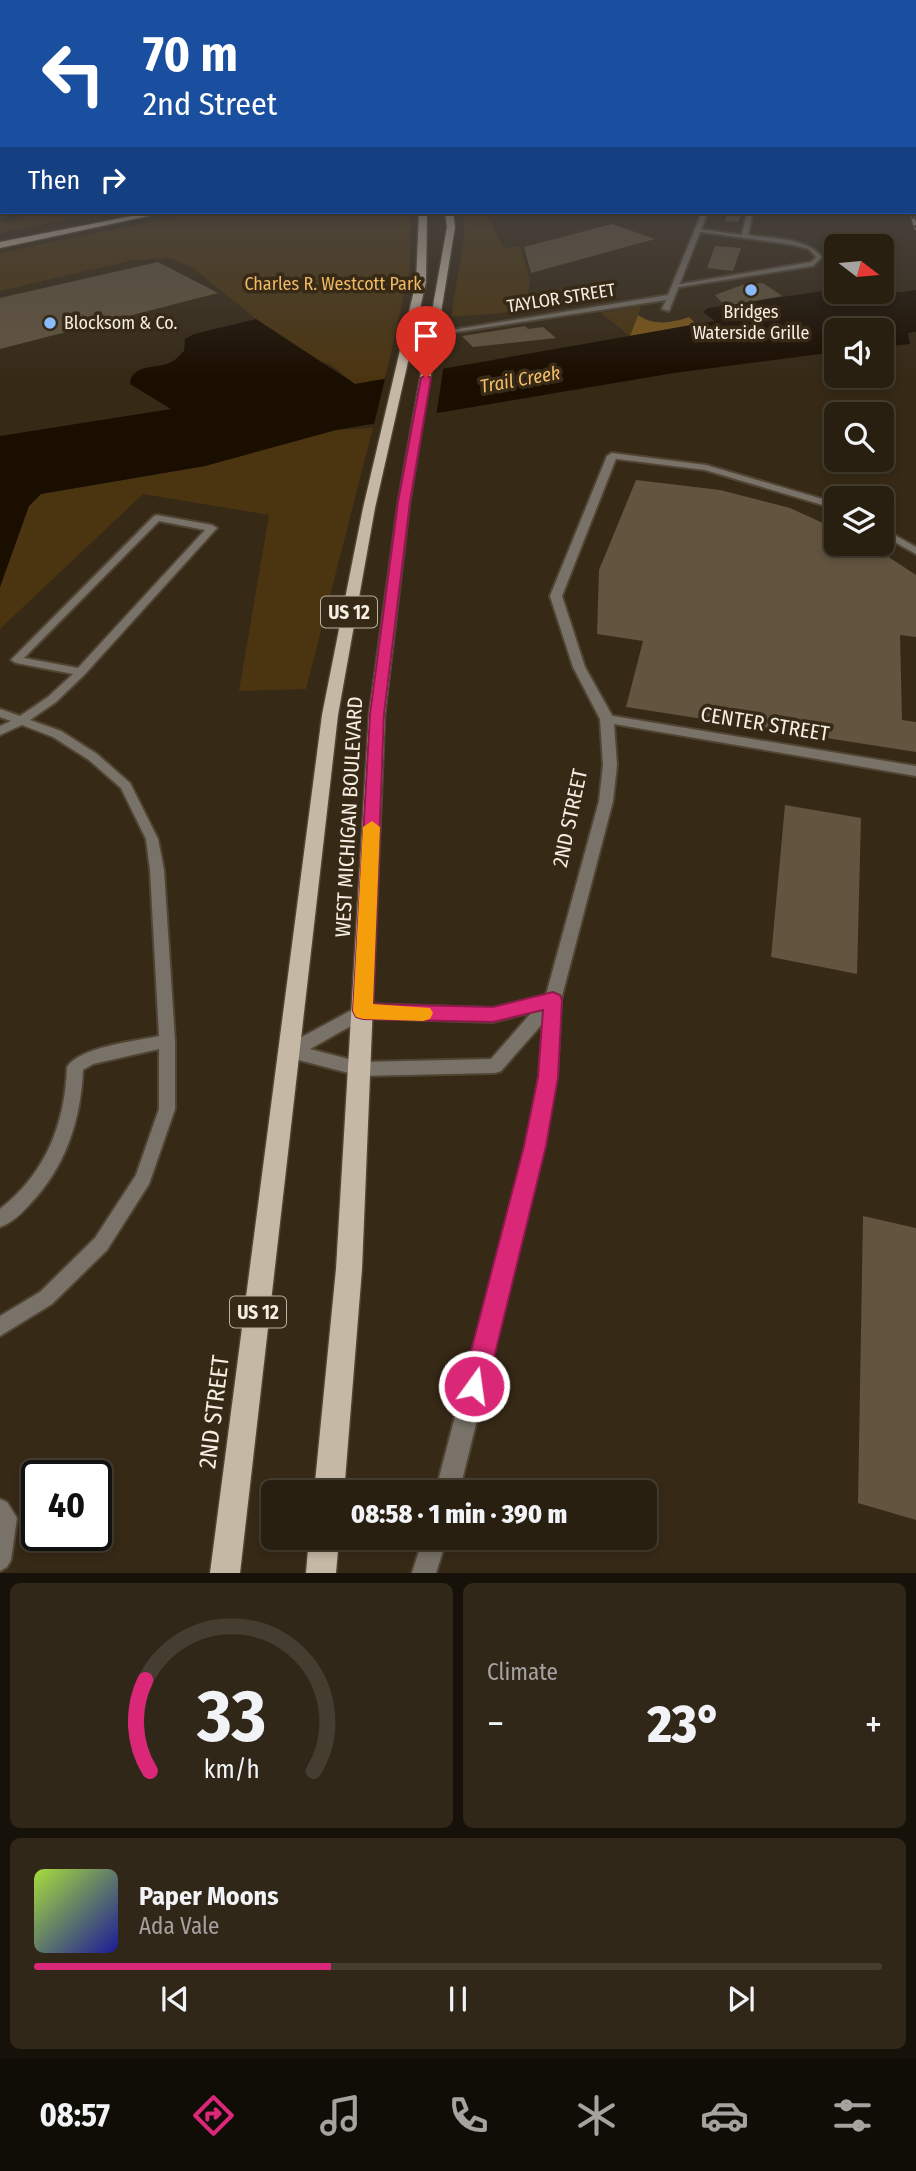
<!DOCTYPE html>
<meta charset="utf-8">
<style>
:root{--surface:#281f10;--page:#302719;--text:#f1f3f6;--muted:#a5a29f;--line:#443d30;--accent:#db2777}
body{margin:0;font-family:"Fira Sans Condensed",sans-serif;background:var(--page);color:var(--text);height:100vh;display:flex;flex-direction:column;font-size:26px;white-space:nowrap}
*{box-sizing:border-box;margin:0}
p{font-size:23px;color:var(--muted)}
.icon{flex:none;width:38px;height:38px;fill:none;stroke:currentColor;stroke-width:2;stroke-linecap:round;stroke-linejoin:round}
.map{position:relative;height:1573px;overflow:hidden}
.sheet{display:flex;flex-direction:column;gap:10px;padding:10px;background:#161109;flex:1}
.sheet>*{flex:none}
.guide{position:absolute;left:0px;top:0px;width:917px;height:214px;box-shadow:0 4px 10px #0003,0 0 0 2px var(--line);background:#1a4fa0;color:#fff;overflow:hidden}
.needle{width:46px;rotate:106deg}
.controls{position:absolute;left:824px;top:234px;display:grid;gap:14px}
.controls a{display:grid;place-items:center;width:70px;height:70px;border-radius:10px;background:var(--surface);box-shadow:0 4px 10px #0003,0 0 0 2px var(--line);font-size:35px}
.speed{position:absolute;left:21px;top:1460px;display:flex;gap:14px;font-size:35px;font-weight:700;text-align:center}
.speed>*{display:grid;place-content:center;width:91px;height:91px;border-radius:50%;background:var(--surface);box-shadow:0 4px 10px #0003,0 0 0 2px var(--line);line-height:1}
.speed .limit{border:4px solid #111;border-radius:10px;background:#fff;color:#111}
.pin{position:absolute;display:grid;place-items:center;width:60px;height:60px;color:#fff;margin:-72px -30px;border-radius:50% 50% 50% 0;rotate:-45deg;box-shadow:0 0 7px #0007}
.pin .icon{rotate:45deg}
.me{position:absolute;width:77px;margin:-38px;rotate:14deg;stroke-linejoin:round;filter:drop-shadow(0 0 5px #0008)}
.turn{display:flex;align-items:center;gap:24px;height:147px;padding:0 28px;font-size:32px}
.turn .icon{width:91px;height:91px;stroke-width:2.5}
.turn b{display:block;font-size:49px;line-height:60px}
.then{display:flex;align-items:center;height:66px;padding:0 28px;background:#0003;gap:14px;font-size:26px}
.big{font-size:52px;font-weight:800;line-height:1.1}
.sheet .widget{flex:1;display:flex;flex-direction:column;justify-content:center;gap:10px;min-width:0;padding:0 24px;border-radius:10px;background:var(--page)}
.sheet .dial{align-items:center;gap:0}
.dial svg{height:182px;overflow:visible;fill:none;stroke:var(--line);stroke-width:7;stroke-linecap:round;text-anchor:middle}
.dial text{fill:var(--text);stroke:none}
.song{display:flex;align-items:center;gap:21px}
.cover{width:84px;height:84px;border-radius:10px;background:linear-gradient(135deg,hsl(80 70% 55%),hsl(240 70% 35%))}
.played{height:7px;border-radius:4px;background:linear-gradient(90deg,var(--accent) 35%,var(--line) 35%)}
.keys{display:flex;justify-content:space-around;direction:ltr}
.heat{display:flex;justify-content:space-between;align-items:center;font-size:38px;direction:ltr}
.sheet .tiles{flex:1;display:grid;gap:10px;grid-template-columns:1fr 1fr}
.widget:last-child{grid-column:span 2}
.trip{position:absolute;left:261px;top:1480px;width:396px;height:70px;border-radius:10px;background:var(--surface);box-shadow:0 4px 10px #0003,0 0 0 2px var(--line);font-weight:800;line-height:70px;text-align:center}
.tabs{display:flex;height:112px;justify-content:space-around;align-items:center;background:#100c06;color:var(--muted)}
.tabs .icon{width:49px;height:49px}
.tabs .current{color:var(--accent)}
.tabs b{font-size:32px;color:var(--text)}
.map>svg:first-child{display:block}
</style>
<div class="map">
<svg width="916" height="1573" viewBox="0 0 916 1573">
<rect width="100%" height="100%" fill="#362916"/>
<!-- green -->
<path fill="#4b3511" d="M28 212H105L0 233V222L21 221Z
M197 212H411L410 269 385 379 355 384 330 364 320 362 256 319 193 268 170 258 134 260 0 291V253Z
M462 212H485L504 248 520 246 530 279 526 311 451 317 465 232Z
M641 306 630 336 601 313Z
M373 428 306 689 239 691 269 515 143 494 0 629V587L29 506 41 494 205 466 336 430Z"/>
<!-- forest -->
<path fill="#7d5816" d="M638 315C654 326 672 323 689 317L696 324 630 336Z"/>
<!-- water -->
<path fill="#1a0e00" d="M836 289V292C867 292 885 295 916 290V332L908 333 910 344 882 347V331H836V352L674 373 336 430 205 466 41 494 29 506 0 587V436L171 409 130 384C131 364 156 369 169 363 175 361 180 355 184 351L185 339 194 334 256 319 355 384 715 321 703 312 708 308Z"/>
<!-- pier -->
<path fill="#362916" d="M444 364 436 417 373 428 386 375Z"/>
<!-- building -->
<path fill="#62543f" d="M728 212H742L738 222 725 221Z
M612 224 655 239 531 273 524 247Z
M845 240 875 242V247H845Z
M715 246 741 248 733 271 707 268Z
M158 262 218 293 0 349V298Z
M763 283 782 296 725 306 715 295 742 285Z
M525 326 528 329 543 327 556 338 473 347 462 336Z
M636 480 720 490 790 508 836 529V544H869L916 575V637L900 635 902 720 916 722V752L626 707 643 641 597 634 599 570Z
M785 805 861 818 857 974 771 957Z
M863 1216 916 1228V1520L858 1503Z"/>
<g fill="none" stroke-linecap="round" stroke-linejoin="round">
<!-- service casing -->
<g stroke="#514432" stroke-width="4">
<path id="service" d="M915 160H916V164L915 163Z
M0 185H2V189H0Z
M747 212H753L748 235C773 239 805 237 822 257L813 266 673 288 672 287 675 285 811 262 816 257 809 249 794 245 694 231 697 229 742 235Z
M612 453 706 465 836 503V509L705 470 609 458 608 456Z
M157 515 212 525 217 528 85 674 56 702 30 720 61 731 97 754 130 783 158 839 164 870 175 1041V1109L149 1184 107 1250 52 1304 0 1336V1316L40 1292 95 1238 136 1175 159 1109V1049L93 1064 83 1070C81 1120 65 1168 30 1204 22 1213 12 1223 0 1227V1209C46 1173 65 1124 67 1067 79 1047 136 1041 159 1036L150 870 146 839 121 788 89 760 53 737 22 725 0 735V726L11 721 0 717V709L20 716 48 697 73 674 16 663 11 660 154 516ZM159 521 205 530 78 668 24 658Z
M882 528 916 547V554L882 535Z
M0 1499 7 1502 17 1518 11 1560 7 1567 0 1571Z"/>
</g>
<!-- minor casing -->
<g stroke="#514432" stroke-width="4">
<path id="minor" d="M0 162H2V166H0Z
M702 212H708L669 311 662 309 666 300 456 332 452 330 668 295Z
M612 453 617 456 562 596 585 667 614 719 607 723 600 719 573 667 550 596 607 456Z"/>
</g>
<!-- tertiary casing -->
<g stroke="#514432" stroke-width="4">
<path id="tertiary" d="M607 715 916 766V776L614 724 617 765 613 801 561 1000 557 1077 544 1146 459 1493H435L526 1146 539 1077 543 1023 501 1071 495 1073 360 1076 291 1058 285 1056 282 1051 285 1046 363 1004 493 1008 546 995 599 801 603 765 600 719ZM532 1012 491 1059 360 1062 310 1049 365 1018 493 1022Z
M423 1538H447L436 1573H412Z"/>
</g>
<!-- primary casing -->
<g stroke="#514432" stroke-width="3">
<path id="primary" d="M152 212H167L0 248V242Z
M419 212H427L426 282 375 508 338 715 240 1573H210L322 715 363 508 416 282Z
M445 212H453L455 227 410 502 385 714 362 1269 344 1493H314L336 1269 369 714 398 502 447 227Z
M309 1538H339L336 1573H306Z"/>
</g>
<!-- path -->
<path stroke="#887d6d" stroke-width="2" stroke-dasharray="1 2.5" stroke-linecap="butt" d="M179 214 188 212"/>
<!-- service -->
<use href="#service" fill="#787268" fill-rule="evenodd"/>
<!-- minor -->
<use href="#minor" fill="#787268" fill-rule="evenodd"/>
<!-- tertiary -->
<use href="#tertiary" fill="#787268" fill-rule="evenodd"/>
<!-- primary -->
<use href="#primary" fill="#c5b8a5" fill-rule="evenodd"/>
<!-- rail casing -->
<g stroke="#b4aa9c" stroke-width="3.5">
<path id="rail" d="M911 212 916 228"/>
</g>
<!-- rail -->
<use href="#rail" stroke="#362916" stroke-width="2.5" stroke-dasharray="7" stroke-linecap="butt"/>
</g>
<!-- sky -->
<linearGradient id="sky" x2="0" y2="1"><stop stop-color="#1e170c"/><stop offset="0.42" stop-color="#4c4947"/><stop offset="1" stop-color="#4c4947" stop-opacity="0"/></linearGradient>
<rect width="916" height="377" fill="url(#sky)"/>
<!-- route -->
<path fill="#db2777" stroke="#8e194d" stroke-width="2" d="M426 375 431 378 410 502 384 714 373 1004 493 1007 553 992 560 995 562 1000 558 1077 546 1146 487 1386 483 1395 474 1399 465 1395 462 1386 524 1146 538 1077 543 1010 493 1022 363 1019 356 1017 353 1011 370 714 398 502 421 378Z"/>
<!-- slow -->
<path fill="#f59e0b" d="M372 821 380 827 373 1004 430 1008 433 1013 430 1019 423 1021 363 1019 356 1017 353 1011 363 827Z"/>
<!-- markers -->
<g fill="#8abafc" stroke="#362916" stroke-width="2.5">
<circle cx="751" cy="290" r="7"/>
<circle cx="50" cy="323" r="7"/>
</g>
<g text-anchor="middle" stroke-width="7" stroke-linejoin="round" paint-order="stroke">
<!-- far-park labels -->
<g font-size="18" fill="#f1b963" stroke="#362916">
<text x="333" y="290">Charles R. Westcott Park</text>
</g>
<!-- far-street labels -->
<g font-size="18" fill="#f5ede1" stroke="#362916">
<text transform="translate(561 298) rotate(-9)" y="6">TAYLOR STREET</text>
</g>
<!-- far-poi labels -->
<g font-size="18" fill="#f5ede1" stroke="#362916">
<text x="751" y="318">Bridges<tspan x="751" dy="21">Waterside Grille</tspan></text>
<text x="64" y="329" text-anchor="start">Blocksom &amp; Co.</text>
</g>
<!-- far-water labels -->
<g font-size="19" font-style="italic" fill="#f6be68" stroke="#362916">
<text transform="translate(520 379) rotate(-10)" y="7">Trail Creek</text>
</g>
<!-- shield labels -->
<g fill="#362916" stroke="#bcb2a4" stroke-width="2">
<rect x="321" y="596.5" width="56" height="31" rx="5"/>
<rect x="230" y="1296.5" width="56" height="31" rx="5"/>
</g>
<g font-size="19" font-weight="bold" fill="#f5ede1">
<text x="349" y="619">US 12</text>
<text x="258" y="1319">US 12</text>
</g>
<!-- street labels -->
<g font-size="21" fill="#f5ede1" stroke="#362916">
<text transform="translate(765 724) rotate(9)" y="7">CENTER STREET</text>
<text transform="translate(349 817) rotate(-87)" y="7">WEST MICHIGAN BOULEVARD</text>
<text transform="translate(570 818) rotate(-78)" y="7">2ND STREET</text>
</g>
<!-- near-street labels -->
<g font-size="24" fill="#f5ede1" stroke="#362916">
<text transform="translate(214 1412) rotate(-83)" y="8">2ND STREET</text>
</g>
</g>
</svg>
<div class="controls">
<a><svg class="needle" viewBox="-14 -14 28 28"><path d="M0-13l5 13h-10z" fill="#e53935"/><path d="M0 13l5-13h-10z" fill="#a5a29f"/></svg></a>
<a><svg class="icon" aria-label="sound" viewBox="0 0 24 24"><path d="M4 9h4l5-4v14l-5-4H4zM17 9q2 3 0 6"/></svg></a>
<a><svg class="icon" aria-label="search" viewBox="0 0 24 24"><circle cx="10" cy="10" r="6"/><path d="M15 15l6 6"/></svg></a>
<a><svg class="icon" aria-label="layers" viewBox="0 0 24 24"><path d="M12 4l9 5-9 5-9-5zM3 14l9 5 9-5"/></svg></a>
</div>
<div class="speed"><div class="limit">40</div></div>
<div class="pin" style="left:426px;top:378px;background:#d93025"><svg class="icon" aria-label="arrive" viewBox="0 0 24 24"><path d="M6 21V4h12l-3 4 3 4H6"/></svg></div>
<svg class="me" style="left:474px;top:1386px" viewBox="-20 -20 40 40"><circle r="17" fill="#db2777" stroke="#fff" stroke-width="3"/><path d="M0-11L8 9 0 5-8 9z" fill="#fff"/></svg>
<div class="trip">08:58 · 1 min · 390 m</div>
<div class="guide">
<div class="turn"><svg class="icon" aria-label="left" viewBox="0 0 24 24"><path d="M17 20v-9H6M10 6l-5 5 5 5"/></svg><div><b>70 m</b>2nd Street</div></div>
<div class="then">Then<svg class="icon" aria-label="right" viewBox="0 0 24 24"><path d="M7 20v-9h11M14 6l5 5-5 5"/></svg></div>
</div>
</div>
<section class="sheet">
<div class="tiles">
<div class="widget dial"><svg viewBox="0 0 100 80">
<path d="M14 69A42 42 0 1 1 86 69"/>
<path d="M14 69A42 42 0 0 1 12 29" stroke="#db2777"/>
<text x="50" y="56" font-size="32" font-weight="700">33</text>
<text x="50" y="72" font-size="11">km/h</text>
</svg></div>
<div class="widget"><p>Climate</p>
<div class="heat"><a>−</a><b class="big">23°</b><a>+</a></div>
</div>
<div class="widget">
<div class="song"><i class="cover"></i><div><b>Paper Moons</b><p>Ada Vale</p></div></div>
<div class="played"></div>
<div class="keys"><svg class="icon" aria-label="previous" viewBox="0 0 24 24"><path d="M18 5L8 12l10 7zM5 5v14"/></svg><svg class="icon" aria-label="pause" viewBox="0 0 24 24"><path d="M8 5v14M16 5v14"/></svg><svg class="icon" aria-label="next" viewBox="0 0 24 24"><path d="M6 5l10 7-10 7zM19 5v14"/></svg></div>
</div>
</div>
</section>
<nav class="tabs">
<b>08:57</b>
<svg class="icon current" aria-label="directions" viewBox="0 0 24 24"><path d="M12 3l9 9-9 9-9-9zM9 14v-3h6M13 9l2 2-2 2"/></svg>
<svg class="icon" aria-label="music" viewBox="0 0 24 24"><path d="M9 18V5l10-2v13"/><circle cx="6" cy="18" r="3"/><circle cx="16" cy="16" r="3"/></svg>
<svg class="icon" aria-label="phone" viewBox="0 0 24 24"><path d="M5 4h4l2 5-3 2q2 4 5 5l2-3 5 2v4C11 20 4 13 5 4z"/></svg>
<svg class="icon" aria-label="climate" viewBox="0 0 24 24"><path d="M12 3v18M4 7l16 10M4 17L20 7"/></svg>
<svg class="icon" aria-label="car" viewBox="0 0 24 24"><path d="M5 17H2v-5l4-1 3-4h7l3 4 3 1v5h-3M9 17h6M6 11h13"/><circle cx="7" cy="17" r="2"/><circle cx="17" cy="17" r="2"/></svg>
<svg class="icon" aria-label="filters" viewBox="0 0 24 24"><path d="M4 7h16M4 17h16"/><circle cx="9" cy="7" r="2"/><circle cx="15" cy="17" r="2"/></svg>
</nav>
